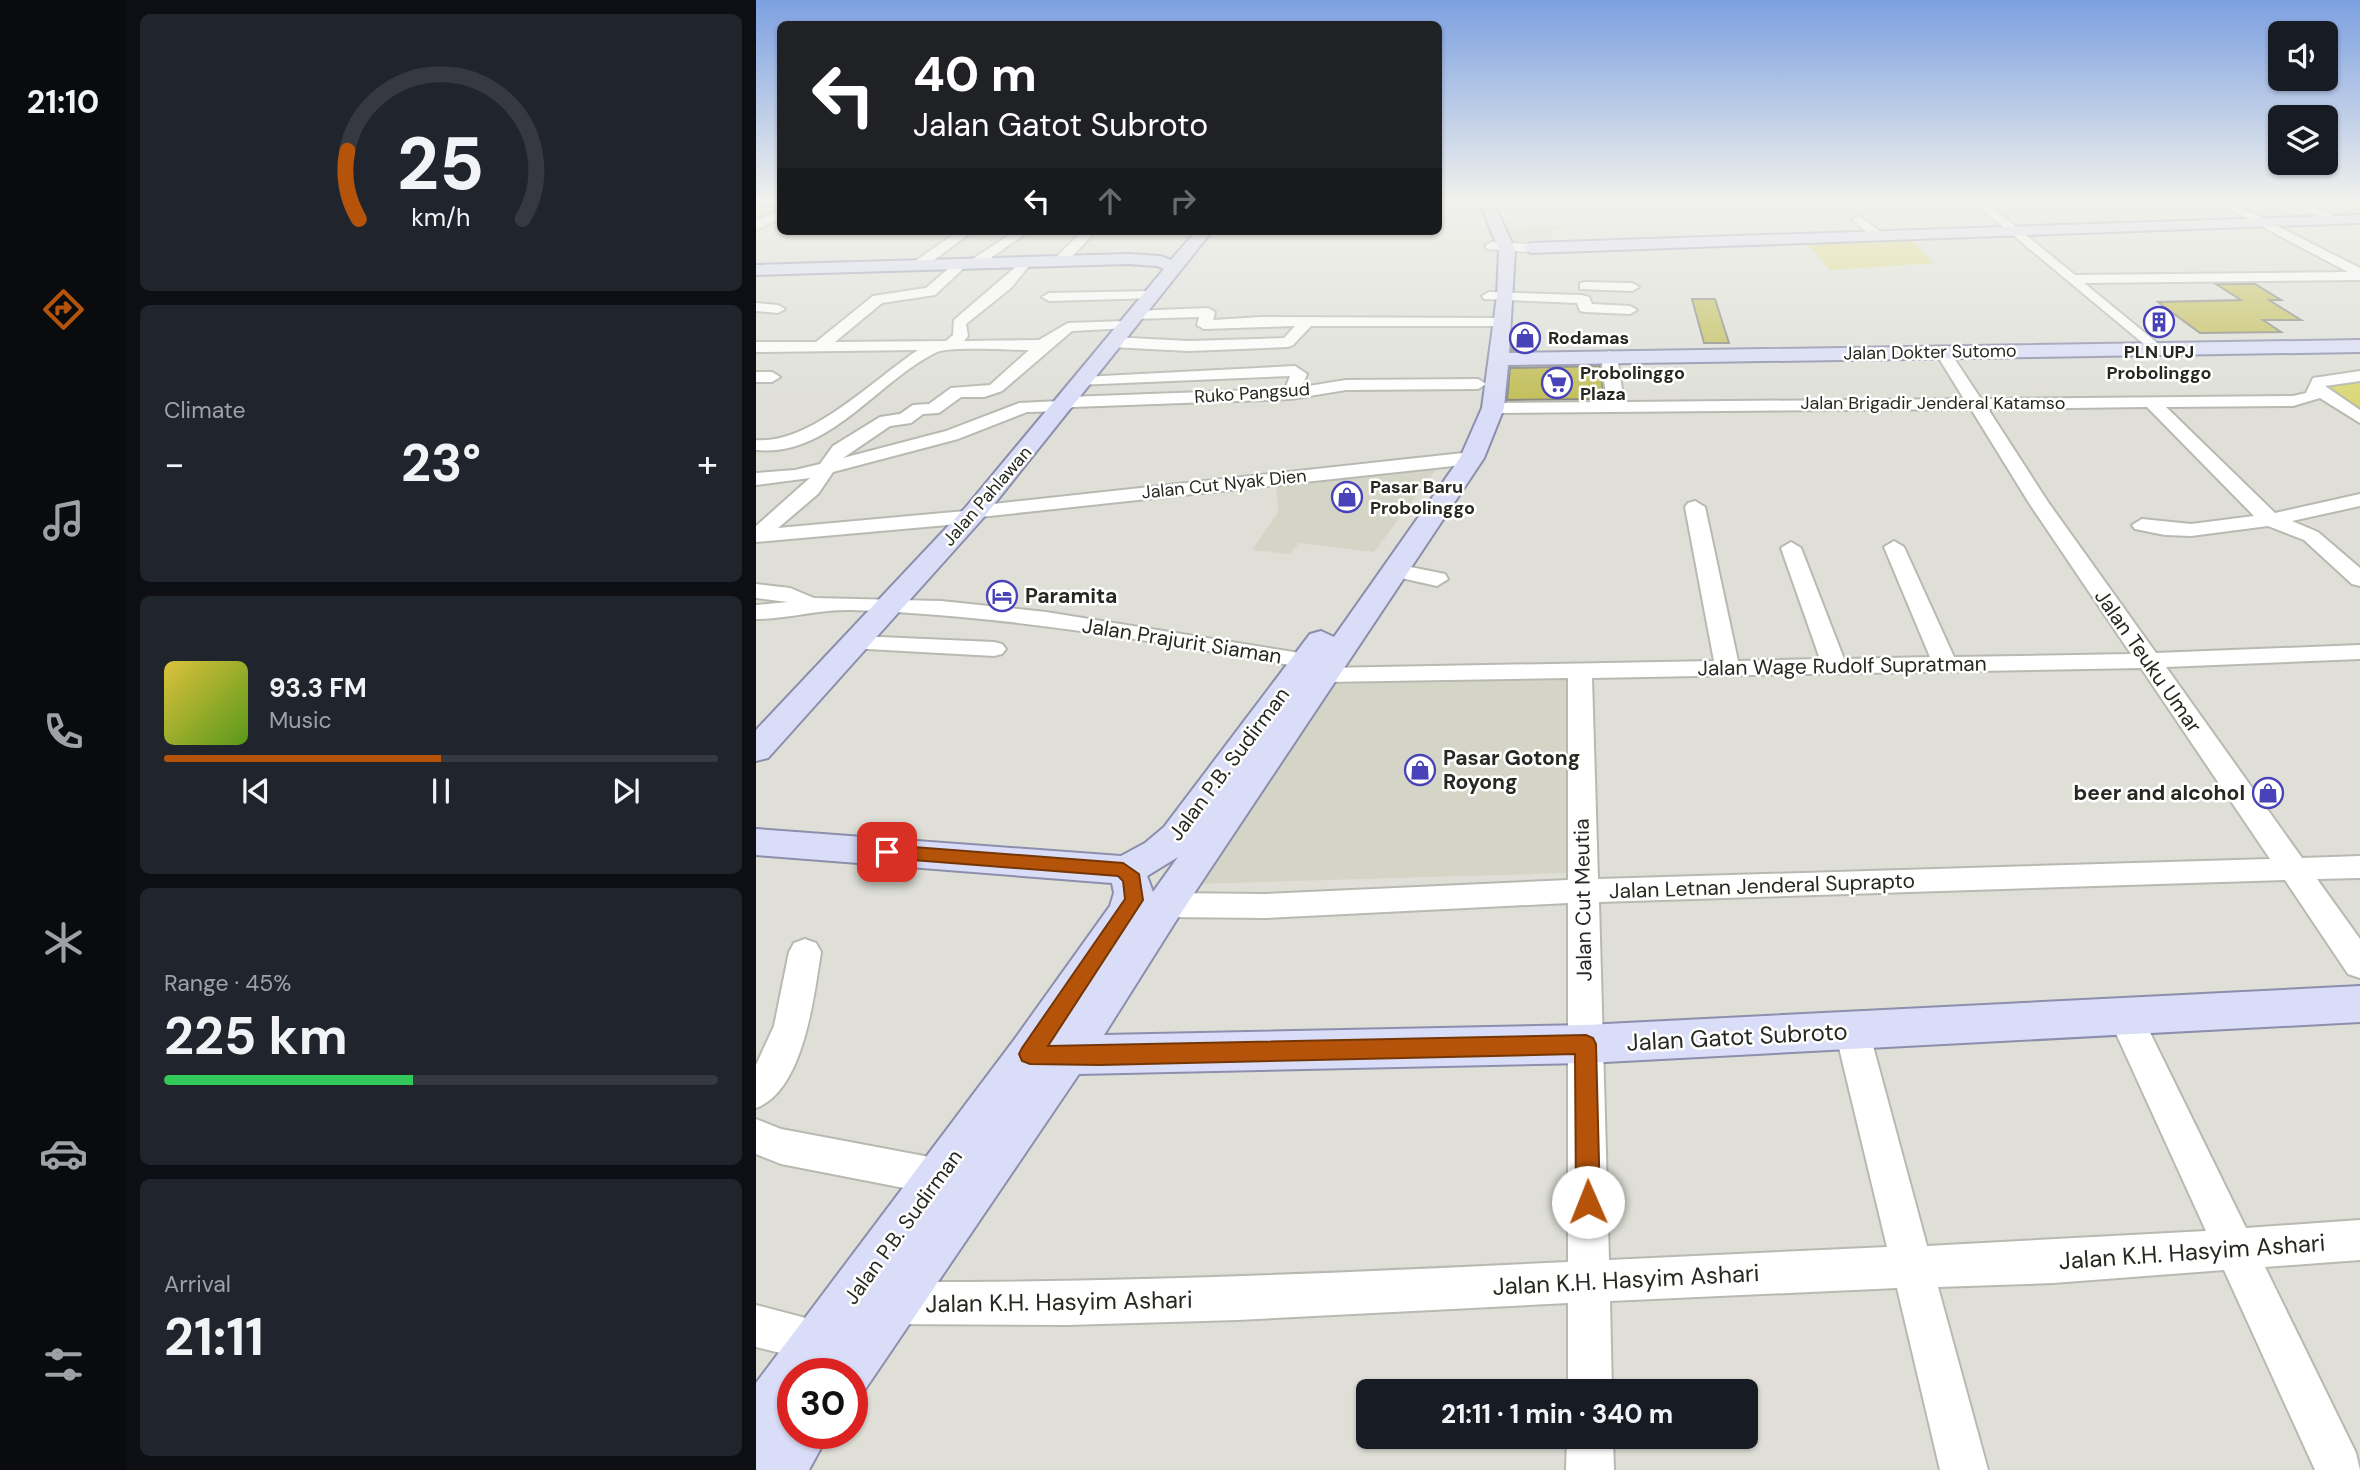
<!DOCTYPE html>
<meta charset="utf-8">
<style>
:root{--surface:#171b24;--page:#20242c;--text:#f1f3f6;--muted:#9ea1a6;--line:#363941;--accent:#b45309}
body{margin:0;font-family:"DM Sans",sans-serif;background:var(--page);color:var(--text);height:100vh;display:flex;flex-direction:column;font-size:26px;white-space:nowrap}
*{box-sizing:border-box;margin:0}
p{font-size:23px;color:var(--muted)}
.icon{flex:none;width:38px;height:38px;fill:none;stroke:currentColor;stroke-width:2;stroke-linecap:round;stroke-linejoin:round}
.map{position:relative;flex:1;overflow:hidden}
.side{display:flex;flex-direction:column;gap:14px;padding:14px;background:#0d0f14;width:630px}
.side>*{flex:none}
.banner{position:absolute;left:21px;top:21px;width:665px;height:214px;border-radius:10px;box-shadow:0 2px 5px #0004;background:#202124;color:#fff;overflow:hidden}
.buttons{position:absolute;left:1512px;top:21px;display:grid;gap:14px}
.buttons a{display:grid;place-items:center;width:70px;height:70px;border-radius:10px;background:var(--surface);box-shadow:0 2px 5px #0004;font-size:35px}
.speed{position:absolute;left:21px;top:1358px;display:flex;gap:14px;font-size:35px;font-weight:700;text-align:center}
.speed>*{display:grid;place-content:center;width:91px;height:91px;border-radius:50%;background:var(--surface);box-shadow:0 2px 5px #0004;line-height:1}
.speed .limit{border:10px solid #d22;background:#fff;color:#111}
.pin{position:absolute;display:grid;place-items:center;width:60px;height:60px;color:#fff;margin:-30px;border-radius:14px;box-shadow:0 4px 10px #0006}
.me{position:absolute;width:77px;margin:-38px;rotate:359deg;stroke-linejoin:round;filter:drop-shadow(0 0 5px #0008)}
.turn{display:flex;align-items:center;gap:24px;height:147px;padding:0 21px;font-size:32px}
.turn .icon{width:91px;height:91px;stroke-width:2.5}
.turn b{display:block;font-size:49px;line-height:60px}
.lanes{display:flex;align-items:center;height:66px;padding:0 21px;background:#0003;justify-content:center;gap:35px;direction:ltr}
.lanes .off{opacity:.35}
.big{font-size:52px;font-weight:700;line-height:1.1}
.side .tile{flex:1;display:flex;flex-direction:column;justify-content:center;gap:10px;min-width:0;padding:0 24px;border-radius:10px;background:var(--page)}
.side .dial{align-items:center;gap:0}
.dial svg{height:182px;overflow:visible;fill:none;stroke:var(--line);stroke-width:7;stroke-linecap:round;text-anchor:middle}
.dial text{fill:var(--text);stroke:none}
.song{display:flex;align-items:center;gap:21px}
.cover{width:84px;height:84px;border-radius:10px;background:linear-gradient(135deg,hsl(50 70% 55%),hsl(90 70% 35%))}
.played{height:7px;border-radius:4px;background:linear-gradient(90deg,var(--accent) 50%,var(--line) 50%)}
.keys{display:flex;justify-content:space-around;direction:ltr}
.heat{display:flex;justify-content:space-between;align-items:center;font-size:38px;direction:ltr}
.charge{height:10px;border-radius:5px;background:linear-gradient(90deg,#34c759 45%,var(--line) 0)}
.trip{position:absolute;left:600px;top:1379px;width:402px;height:70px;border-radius:10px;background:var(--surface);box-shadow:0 2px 5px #0004;font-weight:700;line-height:70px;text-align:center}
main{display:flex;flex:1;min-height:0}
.dock{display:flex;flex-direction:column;width:126px;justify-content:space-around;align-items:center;background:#090b0e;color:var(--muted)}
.dock .icon{width:49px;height:49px}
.dock .current{color:var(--accent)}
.dock b{font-size:32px;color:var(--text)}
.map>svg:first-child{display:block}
</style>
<main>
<nav class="dock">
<b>21:10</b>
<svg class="icon current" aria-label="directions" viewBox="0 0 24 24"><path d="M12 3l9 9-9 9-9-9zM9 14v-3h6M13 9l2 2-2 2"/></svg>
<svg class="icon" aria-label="music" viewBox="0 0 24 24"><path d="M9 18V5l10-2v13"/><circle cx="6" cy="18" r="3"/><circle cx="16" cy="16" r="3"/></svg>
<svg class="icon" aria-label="phone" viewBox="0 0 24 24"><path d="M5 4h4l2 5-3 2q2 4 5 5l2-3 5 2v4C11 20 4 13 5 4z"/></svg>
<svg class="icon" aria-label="climate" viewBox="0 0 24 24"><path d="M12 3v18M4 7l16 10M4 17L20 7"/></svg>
<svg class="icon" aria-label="car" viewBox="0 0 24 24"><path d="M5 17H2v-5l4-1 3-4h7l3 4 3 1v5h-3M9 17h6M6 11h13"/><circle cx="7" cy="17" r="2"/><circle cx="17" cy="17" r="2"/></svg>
<svg class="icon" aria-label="filters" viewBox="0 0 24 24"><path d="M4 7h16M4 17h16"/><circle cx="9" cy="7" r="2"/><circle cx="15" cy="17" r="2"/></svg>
</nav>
<section class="side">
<div class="tile dial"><svg viewBox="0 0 100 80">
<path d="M14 69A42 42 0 1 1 86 69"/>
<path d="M14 69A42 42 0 0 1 9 39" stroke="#b45309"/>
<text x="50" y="56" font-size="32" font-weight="700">25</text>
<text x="50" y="72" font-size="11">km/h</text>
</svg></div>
<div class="tile"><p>Climate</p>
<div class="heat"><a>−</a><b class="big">23°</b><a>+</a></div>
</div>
<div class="tile">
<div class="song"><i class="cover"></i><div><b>93.3 FM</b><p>Music</p></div></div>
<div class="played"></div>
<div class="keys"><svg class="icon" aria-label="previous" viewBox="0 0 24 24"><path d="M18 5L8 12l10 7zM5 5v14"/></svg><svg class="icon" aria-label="pause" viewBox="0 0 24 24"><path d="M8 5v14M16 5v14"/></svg><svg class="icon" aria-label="next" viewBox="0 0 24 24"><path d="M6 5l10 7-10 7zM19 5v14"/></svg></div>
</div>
<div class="tile"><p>Range · 45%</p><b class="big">225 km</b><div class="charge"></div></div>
<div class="tile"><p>Arrival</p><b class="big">21:11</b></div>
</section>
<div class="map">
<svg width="1604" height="1470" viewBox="0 0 1604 1470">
<rect width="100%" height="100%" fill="#dfdfd8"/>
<!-- built -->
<path fill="#d5d5c7" d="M813 225 815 228 794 230 799 239 780 240 758 241 752 228Z
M666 463 679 471 618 552 543 543 534 554 496 550 522 512 520 482Z
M812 680 814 873 440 884 575 682Z"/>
<!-- green -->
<path fill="#dad774" d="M1151 236 1178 263 1074 270 1046 239Z
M1604 377V414L1562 383Z"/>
<!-- building -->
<path fill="#c1be56" stroke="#86867f" stroke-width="2" d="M1460 284H1499L1525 300H1513L1545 320H1507L1525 332 1444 333 1402 302 1485 300Z
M936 299H959L973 343H948Z
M757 336H782L780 350H756Z
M844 366 848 399 751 400 754 368Z"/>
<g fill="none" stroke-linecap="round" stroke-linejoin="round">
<!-- minor casing -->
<g stroke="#b8b9b1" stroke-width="4">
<path id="minor" d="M0 201H24V206H0Z
M1216 201H1228L1319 275 1592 272 1458 201H1472L1604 268V280L1328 283 1405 346 1408 349 1400 354Z
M1525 201H1541L1587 220 1577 222Z
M1588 201 1604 202V209L1589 203Z
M24 211V218L0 230V221Z
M1103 216 1125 232V238H1117L1099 222 1097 220Z
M203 231H217L166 269H156V263Z
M259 231H273L222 267 211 265 179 295 126 303 79 342 190 341 197 335 198 320 270 258 276 262 255 288 210 324 212 336 208 341 283 340 312 323 368 321 375 325 373 328 316 331 246 391 228 397H205L183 413 167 414 155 423 134 426 87 458 190 431 263 403 304 401 312 397 529 389 534 376 321 385V379L327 377 539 366 551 374 546 387 590 380 722 379 730 384 722 389 590 390 535 399 317 407 309 411 271 412 202 439 77 472 62 494 22 528 209 511 219 506 716 452 725 458 716 464 224 517 214 523 0 542V526L54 478 0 485V473L39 470 64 464 77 446 124 417 144 414 157 405 173 404 195 388 234 385 273 350C255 350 194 346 181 352 121 381 73 458 0 450V440C54 445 118 379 162 350L0 352V342H60L117 296 170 288 201 261 211 263Z
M327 231H340L309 264H299V258Z
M735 242 775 244 781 248 775 252 731 249 729 246Z
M829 282 876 283 883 287 876 291 824 289V283Z
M396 291 401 292V298L293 301 286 297 293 293Z
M733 292 825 295 833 297 836 304 874 306 881 310 874 314 829 312 824 311 821 303 728 299 726 296Z
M0 303 22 305 29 309 22 313 0 311Z
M452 308 459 312 457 320 505 317 745 318 752 322 745 326H555L537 345 532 347 433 351 355 347 347 342 355 337 433 341 528 338 539 326 448 329 441 325 443 317 378 319 371 315 378 311Z
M1187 347 1192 349 1225 399 1537 396 1550 393 1557 378 1604 371V381L1569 386 1604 410V423L1564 398 1537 406 1410 407 1519 513 1604 494V506L1536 521 1562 532 1604 568V586L1596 584 1548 540 1512 526 1435 536 1409 535 1379 529 1376 525 1386 519 1435 524 1498 516 1391 407 1232 409 1292 502 1400 653 1604 645V659L1410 667 1546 858 1604 856V878L1561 879 1604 939V978L1592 974 1529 880 843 902 853 1260 1131 1247 1079 1031 1084 1021 1096 1016 1108 1021 1113 1031 1171 1246 1450 1231 1352 1016 1357 1006 1369 1002 1381 1006 1490 1228 1604 1220V1260L1509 1267 1600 1453 1604 1470H1559L1468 1270 1297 1283 1182 1287 1232 1470H1184L1141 1288 854 1301 856 1391H812V1303L482 1320 311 1325 131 1324 116 1318 110 1303 116 1288 131 1282C358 1283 585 1273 812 1262V903L510 918 409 917 398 913 393 905 398 897 409 893 510 894 812 880V678L568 682 559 680 556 675 559 670 568 668 958 661 929 507 932 503 939 501 949 507 982 661 1064 659 1025 548 1035 542 1045 548 1088 659 1174 657 1128 547 1138 541 1148 547 1198 657 1375 654 1273 503 1215 409 737 413 729 408 737 403 851 402 845 356 853 351 861 356 868 402 1208 399 1179 352ZM1385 668 1514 859 842 879 836 678Z
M0 372H16L24 377 16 382H0Z
M640 564 689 574 692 579 681 586 632 575 629 570Z
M0 584 34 588 58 598 185 601 290 612 550 654 559 656 562 661 559 666 550 668C399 641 249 615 95 610 63 609 32 619 0 619V605L32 602 0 598Z
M101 636 238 642 246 644 250 649 246 654 238 656 93 648 89 643 93 638Z
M49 939 60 943 65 952C58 996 48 1090 0 1108V1065L18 1026 33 952 38 943Z
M0 1119 25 1129 184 1159 198 1164 203 1177 198 1190 184 1195 25 1164 0 1154Z
M0 1305 80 1326 87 1341 80 1356 65 1363 0 1347Z
M811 1437H857L858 1470H810Z"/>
</g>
<!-- major casing -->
<g stroke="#8c8fab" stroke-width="4">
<path id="major" d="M723 201H737L759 250 753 353 1604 340V352L752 365 748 408 728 458 423 916 348 1035 830 1025 1604 986V1022L830 1063 323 1074 106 1394 96 1398V1374H37V1433H73L53 1470H0V1383L258 1040 354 906 358 893 356 883 0 855V829L365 856 389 843 408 827 554 634 565 631 578 637 704 458 726 408 741 296 743 250ZM422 857 397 892 391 876Z
M1604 215V223L775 253 767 248 775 243Z
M440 231H456L228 517 12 758 0 761V730L210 507 408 269 401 266 373 264 0 275V265L373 254 404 256 415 260Z"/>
</g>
<!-- minor -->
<use href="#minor" fill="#fff" fill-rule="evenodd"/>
<!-- major -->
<use href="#major" fill="#daddf8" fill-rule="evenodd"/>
</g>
<!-- sky -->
<linearGradient id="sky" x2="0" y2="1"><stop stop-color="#7ca0e1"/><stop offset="0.49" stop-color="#f1f1ed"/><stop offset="1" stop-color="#f1f1ed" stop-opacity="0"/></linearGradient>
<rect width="1604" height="407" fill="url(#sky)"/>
<!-- route -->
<path fill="#b45309" stroke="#753606" stroke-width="2" d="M131 845 367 863 383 874 387 900 292 1046 830 1035 837 1038 840 1044 844 1202 840 1211 832 1214 823 1211 820 1202 819 1054 344 1065 274 1064 266 1061 263 1054 266 1048 369 899 367 881 362 876 131 858 122 852Z"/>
<!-- icons -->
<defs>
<g id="building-ring" transform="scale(1.575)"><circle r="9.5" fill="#fffffe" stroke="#4943b9" stroke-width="1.5"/><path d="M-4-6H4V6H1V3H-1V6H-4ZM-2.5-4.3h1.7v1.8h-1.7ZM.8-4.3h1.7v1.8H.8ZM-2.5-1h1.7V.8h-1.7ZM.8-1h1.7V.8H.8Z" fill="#4943b9"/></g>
<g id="shop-ring" transform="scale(1.575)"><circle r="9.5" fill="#fffffe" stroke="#4943b9" stroke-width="1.5"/><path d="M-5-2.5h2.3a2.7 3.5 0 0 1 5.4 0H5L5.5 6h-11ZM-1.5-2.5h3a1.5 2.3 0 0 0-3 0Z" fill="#4943b9"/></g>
<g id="supermarket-ring" transform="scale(1.575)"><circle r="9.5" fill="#fffffe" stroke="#4943b9" stroke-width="1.5"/><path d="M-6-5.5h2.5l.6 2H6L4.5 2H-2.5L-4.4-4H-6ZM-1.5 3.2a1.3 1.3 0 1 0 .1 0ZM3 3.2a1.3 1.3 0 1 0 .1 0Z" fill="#4943b9"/></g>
<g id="hotel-ring" transform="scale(1.575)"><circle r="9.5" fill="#fffffe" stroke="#4943b9" stroke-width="1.5"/><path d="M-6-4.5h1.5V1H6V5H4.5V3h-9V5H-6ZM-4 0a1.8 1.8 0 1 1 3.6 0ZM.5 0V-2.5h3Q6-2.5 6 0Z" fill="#4943b9"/></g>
</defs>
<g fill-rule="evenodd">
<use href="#building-ring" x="1403" y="322"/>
<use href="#shop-ring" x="769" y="338"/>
<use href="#supermarket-ring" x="801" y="383"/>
<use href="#shop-ring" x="591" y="497"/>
<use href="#hotel-ring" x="246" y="596"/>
<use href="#shop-ring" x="664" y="770"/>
<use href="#shop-ring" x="1512" y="793"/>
</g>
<g text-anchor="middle" stroke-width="5" stroke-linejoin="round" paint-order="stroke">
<!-- far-poi labels -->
<g font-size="18" font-weight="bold" fill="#272724" stroke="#fffffe" text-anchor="start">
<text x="792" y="344">Rodamas</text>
<text x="1403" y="358" text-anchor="middle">PLN UPJ<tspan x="1403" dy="21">Probolinggo</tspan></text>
<text x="824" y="379">Probolinggo<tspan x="824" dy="21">Plaza</tspan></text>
<text x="614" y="493">Pasar Baru<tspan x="614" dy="21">Probolinggo</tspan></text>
</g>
<!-- far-street labels -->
<g font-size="18" fill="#272724" stroke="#fffffe">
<text transform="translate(1174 352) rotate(-1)" y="6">Jalan Dokter Sutomo</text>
<text transform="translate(496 393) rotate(-4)" y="6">Ruko Pangsud</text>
<text x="1177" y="409">Jalan Brigadir Jenderal Katamso</text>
<text transform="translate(468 484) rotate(-6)" y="6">Jalan Cut Nyak Dien</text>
<text transform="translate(231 496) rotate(-49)" y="6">Jalan Pahlawan</text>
</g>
<!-- poi labels -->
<g font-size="21" font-weight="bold" fill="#272724" stroke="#fffffe" text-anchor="start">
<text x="269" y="603">Paramita</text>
<text x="687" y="765">Pasar Gotong<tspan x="687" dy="24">Royong</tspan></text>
<text x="1489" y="800" text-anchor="end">beer and alcohol</text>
</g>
<!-- street labels -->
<g font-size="21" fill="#272724" stroke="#fffffe">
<text transform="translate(426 641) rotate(9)" y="7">Jalan Prajurit Siaman</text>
<text transform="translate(1392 661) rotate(55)" y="7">Jalan Teuku Umar</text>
<text transform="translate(1086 666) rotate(-1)" y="7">Jalan Wage Rudolf Supratman</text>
<text transform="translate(473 764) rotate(-53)" y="7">Jalan P.B. Sudirman</text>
<text transform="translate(1006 886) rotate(-2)" y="7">Jalan Letnan Jenderal Suprapto</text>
<text transform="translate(827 900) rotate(-91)" y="7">Jalan Cut Meutia</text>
<text transform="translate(147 1227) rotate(-54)" y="7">Jalan P.B. Sudirman</text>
</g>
<!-- near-street labels -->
<g font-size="24" fill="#272724" stroke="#fffffe">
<text transform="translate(981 1037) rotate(-3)" y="8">Jalan Gatot Subroto</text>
<text transform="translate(1436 1252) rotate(-4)" y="8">Jalan K.H. Hasyim Ashari</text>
<text transform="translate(870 1280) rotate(-3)" y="8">Jalan K.H. Hasyim Ashari</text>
<text transform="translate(303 1302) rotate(-1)" y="8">Jalan K.H. Hasyim Ashari</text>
</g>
</g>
</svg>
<div class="buttons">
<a><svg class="icon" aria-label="sound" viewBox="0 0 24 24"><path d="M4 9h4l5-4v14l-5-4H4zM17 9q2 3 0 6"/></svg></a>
<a><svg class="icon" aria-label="layers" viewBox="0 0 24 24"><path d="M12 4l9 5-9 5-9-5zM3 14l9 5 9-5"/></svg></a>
</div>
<div class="speed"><div class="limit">30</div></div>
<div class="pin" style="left:131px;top:852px;background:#d93025"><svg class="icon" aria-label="arrive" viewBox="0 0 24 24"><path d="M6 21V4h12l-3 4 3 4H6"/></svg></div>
<svg class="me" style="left:832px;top:1202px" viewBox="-20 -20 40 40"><circle r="19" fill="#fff"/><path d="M0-13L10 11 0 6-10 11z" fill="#b45309"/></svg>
<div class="trip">21:11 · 1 min · 340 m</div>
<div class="banner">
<div class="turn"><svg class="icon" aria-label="left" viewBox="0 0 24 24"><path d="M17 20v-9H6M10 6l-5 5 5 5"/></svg><div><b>40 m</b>Jalan Gatot Subroto</div></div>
<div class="lanes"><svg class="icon" aria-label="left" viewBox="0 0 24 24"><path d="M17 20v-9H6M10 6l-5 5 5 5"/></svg><svg class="icon off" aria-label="ahead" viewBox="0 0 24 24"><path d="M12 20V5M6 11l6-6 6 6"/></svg><svg class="icon off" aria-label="right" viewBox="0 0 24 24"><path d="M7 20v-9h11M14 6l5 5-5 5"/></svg></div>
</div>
</div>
</main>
